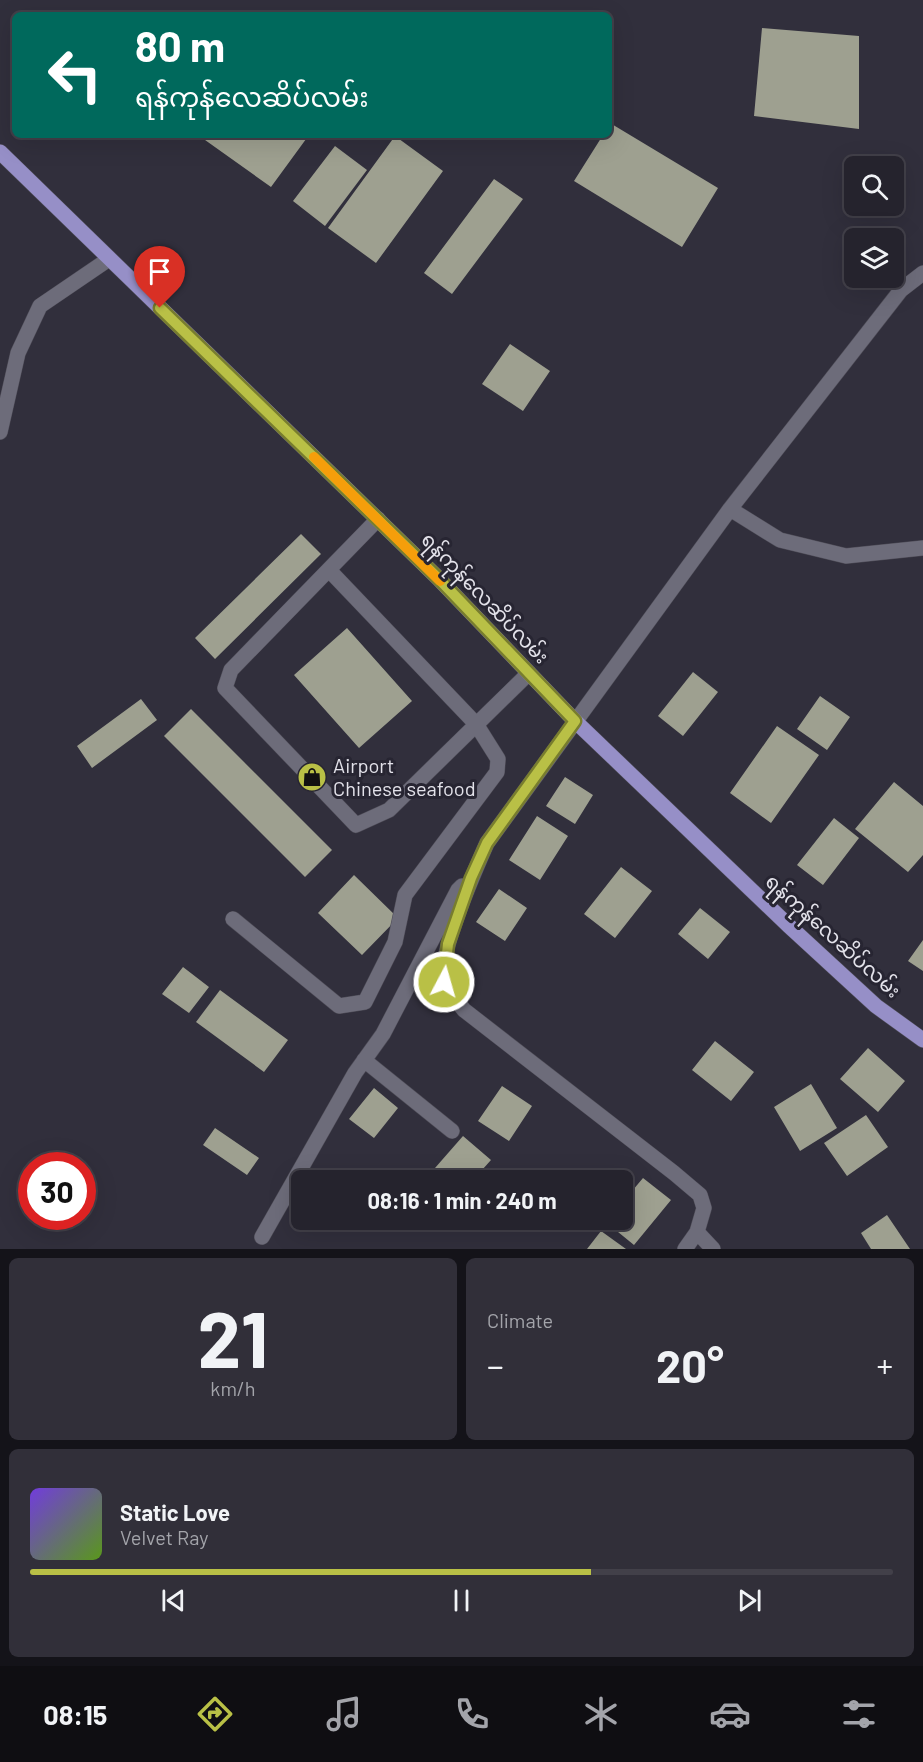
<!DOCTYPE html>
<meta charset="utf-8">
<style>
:root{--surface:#25232d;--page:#312f39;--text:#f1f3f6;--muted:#a3a4aa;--line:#424049;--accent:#b9c046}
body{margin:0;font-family:Barlow,"Noto Sans Myanmar",sans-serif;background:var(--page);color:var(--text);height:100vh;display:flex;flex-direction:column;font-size:22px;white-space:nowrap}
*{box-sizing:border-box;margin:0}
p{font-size:20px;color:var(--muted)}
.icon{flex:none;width:33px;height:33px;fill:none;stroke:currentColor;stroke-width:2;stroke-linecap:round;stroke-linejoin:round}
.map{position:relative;height:1249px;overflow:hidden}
.sheet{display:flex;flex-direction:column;gap:9px;padding:9px;background:#141319;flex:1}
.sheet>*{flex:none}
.top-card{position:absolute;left:12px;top:12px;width:600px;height:126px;border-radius:9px;box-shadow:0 6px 24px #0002,0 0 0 2px var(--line);background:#00695c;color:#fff;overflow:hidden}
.controls{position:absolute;left:844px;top:156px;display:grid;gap:12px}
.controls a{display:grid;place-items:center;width:60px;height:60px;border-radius:9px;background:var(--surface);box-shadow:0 6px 24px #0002,0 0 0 2px var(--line);font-size:30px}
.speed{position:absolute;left:18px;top:1152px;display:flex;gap:12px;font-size:30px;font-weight:700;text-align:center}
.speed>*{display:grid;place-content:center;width:78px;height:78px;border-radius:50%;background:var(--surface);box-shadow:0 6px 24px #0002,0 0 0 2px var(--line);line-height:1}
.speed .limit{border:9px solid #d22;background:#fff;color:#111}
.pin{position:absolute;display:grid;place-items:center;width:51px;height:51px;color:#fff;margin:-62px -26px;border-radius:50% 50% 50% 0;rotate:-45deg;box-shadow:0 0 6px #0007}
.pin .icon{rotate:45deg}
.me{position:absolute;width:66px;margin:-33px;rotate:6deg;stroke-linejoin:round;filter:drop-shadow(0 0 4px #0008)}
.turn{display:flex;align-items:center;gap:21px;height:126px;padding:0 24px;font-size:27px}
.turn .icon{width:78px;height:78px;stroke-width:2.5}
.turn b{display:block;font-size:42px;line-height:51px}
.big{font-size:45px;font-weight:700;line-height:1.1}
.sheet .tile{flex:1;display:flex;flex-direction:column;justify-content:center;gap:9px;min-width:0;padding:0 21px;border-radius:9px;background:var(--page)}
.sheet .dial{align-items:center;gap:0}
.dial b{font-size:78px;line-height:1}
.song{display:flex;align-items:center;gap:18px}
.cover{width:72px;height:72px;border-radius:9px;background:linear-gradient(135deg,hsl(260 70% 55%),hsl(90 70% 35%))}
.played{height:6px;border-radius:3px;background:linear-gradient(90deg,var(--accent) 65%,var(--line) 65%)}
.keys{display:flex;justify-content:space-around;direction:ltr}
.heat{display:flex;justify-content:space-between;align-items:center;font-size:33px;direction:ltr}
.sheet .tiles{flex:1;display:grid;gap:9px;grid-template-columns:1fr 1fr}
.tile:last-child{grid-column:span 2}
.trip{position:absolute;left:291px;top:1170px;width:342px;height:60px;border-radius:9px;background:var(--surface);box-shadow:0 6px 24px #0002,0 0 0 2px var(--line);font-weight:700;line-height:60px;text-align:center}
.tabs{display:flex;height:96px;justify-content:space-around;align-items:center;background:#0f0e12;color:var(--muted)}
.tabs .icon{width:42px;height:42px}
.tabs .on{color:var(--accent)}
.tabs b{font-size:27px;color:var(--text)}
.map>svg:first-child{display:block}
</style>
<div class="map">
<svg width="923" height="1249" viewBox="0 0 923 1249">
<rect width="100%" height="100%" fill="#312f3c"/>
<!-- building -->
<path fill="#9ea090" d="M762 28 859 36V129L754 116Z
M610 123 718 188 682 247 574 181 603 135H609Z
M198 135H309L271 187Z
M395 136 443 171 376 263 328 228Z
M335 146 367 170 325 226 293 201Z
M494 179 523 199 452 294 424 273Z
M510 344 550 371 523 411 482 384Z
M301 534 321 554 215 659 195 638Z
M347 628 412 701 359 748 294 675Z
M693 672 718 692 683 736 658 716Z
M820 696 850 717 827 750 797 729Z
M141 699 157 720 92 768 77 746Z
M191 709 332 850 305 877 164 736Z
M777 726 819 755 771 823 730 793Z
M565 777 593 795 575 824 546 806Z
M894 782 923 806V855L908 872 855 829Z
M537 816 568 836 540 880 509 860Z
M834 818 859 838 823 885 797 865Z
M621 867 652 891 615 938 584 914Z
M354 875 398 918 362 955 318 913Z
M499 889 527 908 505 941 476 922Z
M700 908 730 932 708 959 678 934Z
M923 940V971L908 961Z
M183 967 209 987 189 1013 162 994Z
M220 990 288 1040 264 1072 196 1022Z
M715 1041 754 1072 731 1101 692 1070Z
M868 1048 905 1081 878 1112 840 1079Z
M811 1084 837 1128 800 1151 774 1107Z
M502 1086 532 1106 509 1141 478 1121Z
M374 1088 398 1108 374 1138 349 1119Z
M866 1115 888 1147 847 1176 824 1143Z
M215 1128 259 1158 247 1175 203 1145Z
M463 1136 491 1160 473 1180H449L435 1168Z
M643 1178 671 1200 634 1245 607 1223 609 1220H622V1203Z
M887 1215 910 1249H871L861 1233Z
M601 1231 626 1249H587Z"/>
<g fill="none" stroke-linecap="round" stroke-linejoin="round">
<!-- minor casing -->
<g stroke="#4e4c57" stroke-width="16">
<path id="minor" d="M0 432 18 353 40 306 109 259
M730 509 780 540 846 556 923 548
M378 519 231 670 225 688 356 825 389 810 529 673
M233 919 339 1006 365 1002 395 942 405 895 497 772 498 759 476 724 329 570
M364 1060 452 1131
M262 1237 355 1073 383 1034 458 890 462 886
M685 1249 697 1232
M713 1249 697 1232 704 1208 700 1195 674 1173 464 1010C458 1002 450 993 445 983 435 960 476 868 487 843L730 509 901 290 923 273"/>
</g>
<!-- major casing -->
<g stroke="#4e4c57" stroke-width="16">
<path id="major" d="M0 152 438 578 575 721 789 926 876 1006 923 1040"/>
</g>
<!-- minor -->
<use href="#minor" stroke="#6d6c7a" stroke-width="15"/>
<!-- major -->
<use href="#major" stroke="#968fc7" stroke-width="15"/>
</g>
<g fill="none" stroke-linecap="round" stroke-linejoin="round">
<!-- route casing -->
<g stroke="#787d2e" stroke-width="15">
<path id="route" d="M160 308 438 578 575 721 487 843 471 878 448 944 444 982"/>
</g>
<!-- route -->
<use href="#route" stroke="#b9c046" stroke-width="10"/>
<!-- slow -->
<path stroke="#f59e0b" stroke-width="10" d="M314 457 440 581"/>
</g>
<!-- icons -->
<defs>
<g id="shop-disc" transform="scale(1.5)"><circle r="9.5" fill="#b9c046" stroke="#272532"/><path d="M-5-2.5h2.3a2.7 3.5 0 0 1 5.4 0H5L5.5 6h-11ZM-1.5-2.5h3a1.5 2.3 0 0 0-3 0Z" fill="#111"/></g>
</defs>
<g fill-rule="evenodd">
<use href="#shop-disc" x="312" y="777"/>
</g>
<g text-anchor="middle" stroke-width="6" stroke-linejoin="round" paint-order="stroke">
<!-- street labels -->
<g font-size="20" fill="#e3e2ea" stroke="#272532">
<text transform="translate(485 598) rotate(46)" y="7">ရန်ကုန်လေဆိပ်လမ်း</text>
<text transform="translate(833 936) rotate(42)" y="7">ရန်ကုန်လေဆိပ်လမ်း</text>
</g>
<!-- poi labels -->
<g font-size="20" fill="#e3e2ea" stroke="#272532" text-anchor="start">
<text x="333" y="773">Airport<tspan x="333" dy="23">Chinese seafood</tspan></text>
</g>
</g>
</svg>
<div class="controls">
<a><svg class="icon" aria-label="search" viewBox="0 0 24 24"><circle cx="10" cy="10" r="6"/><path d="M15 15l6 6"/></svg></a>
<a><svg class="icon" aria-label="layers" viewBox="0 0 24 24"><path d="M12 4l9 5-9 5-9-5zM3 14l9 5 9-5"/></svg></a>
</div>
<div class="speed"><div class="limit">30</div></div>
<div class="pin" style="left:160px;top:308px;background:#d93025"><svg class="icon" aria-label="arrive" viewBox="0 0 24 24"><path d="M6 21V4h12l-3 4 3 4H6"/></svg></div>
<svg class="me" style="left:444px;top:982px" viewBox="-20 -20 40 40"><circle r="17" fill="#b9c046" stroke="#fff" stroke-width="3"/><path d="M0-11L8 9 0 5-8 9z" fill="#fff"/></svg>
<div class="trip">08:16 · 1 min · 240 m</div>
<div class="top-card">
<div class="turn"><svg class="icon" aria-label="left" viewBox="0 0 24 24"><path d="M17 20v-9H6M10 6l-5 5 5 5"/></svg><div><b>80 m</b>ရန်ကုန်လေဆိပ်လမ်း</div></div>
</div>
</div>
<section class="sheet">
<div class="tiles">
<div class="tile dial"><b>21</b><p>km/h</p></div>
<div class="tile"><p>Climate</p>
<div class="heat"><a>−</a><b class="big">20°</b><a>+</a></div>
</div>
<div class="tile">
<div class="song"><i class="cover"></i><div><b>Static Love</b><p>Velvet Ray</p></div></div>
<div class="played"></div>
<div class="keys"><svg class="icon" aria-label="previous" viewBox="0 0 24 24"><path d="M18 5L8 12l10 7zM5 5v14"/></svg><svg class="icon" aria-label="pause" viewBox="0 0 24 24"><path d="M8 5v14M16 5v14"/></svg><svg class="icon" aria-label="next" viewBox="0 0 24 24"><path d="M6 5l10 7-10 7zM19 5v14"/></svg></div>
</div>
</div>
</section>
<nav class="tabs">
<b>08:15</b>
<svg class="icon on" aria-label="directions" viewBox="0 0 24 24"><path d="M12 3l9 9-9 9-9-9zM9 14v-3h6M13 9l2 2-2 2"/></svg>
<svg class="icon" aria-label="music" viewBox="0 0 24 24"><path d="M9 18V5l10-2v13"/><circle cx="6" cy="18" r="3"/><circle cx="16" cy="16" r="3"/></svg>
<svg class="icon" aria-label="phone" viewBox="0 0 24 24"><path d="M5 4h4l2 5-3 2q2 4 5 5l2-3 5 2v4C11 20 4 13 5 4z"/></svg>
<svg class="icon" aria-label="climate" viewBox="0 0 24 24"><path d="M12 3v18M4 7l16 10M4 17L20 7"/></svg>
<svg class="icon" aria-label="car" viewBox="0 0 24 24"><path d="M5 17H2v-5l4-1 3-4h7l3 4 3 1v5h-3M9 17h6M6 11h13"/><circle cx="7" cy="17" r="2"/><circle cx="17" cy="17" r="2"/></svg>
<svg class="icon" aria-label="filters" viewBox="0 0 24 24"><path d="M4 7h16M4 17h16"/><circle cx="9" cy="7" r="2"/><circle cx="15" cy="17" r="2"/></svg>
</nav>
